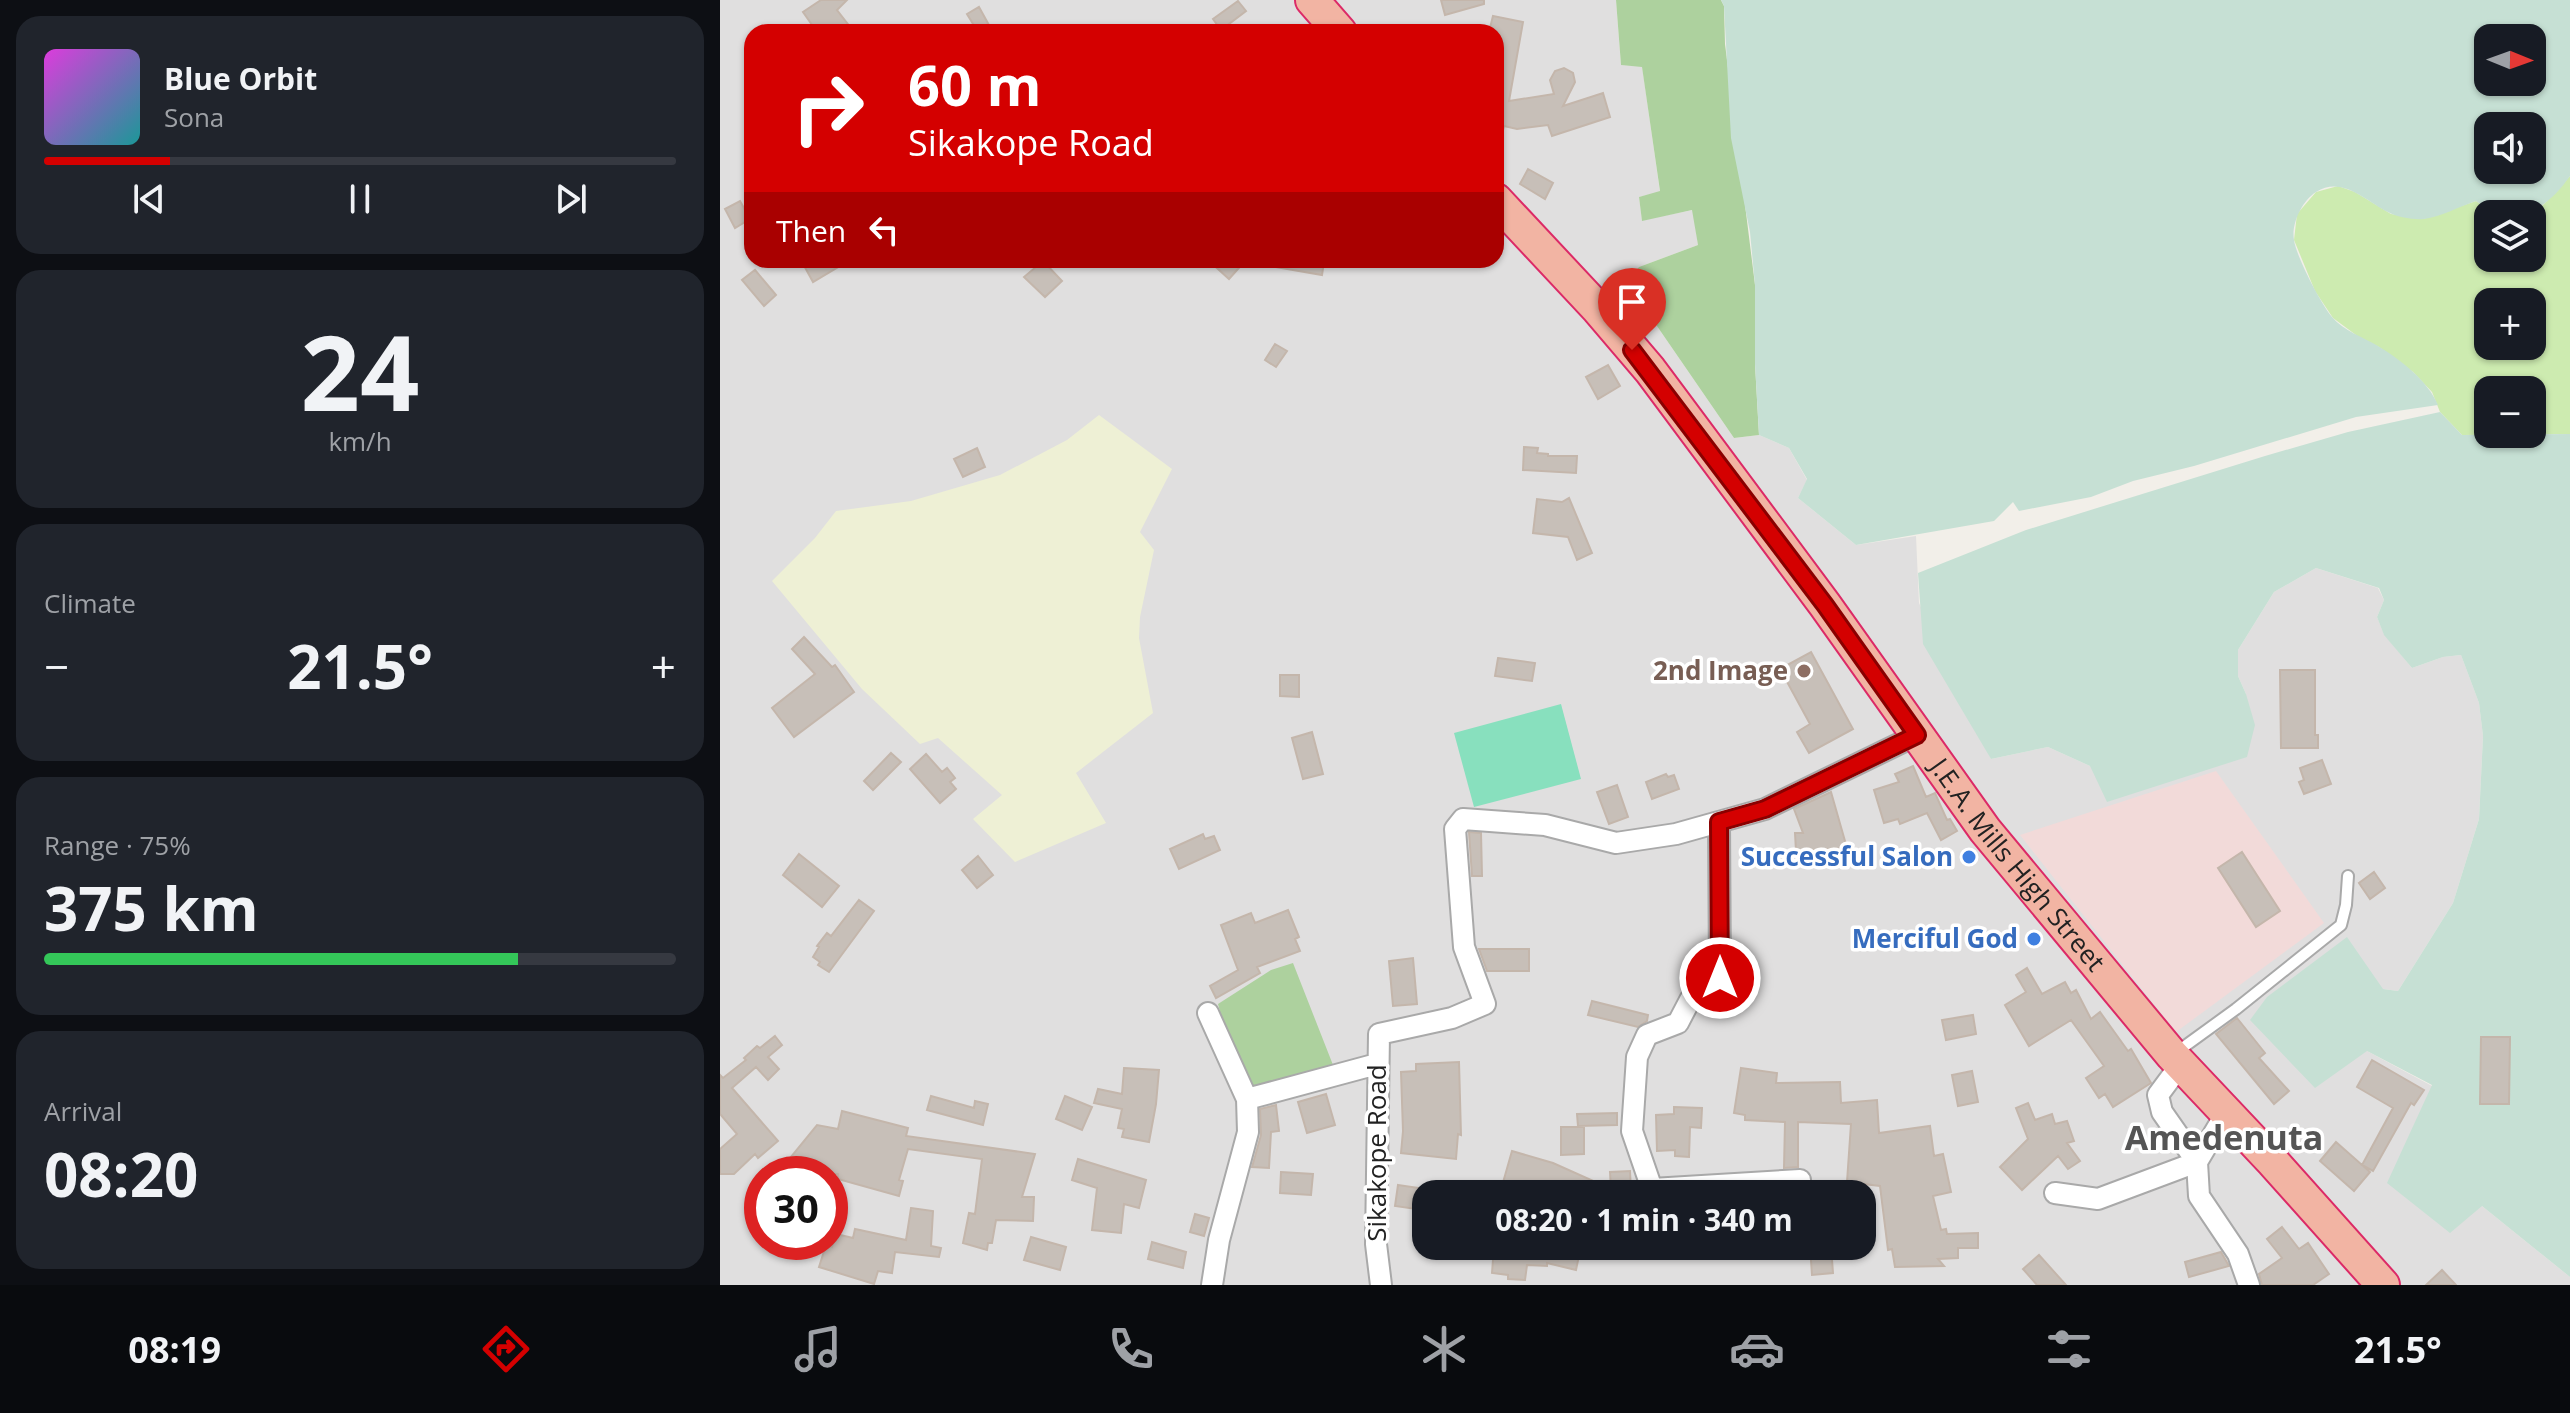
<!DOCTYPE html>
<meta charset="utf-8">
<style>
:root{--surface:#171b24;--page:#20242c;--text:#f1f3f6;--muted:#9ea1a6;--line:#363941;--accent:#d40000}
body{margin:0;font-family:"Open Sans",sans-serif;background:var(--page);color:var(--text);height:100vh;display:flex;flex-direction:column;font-size:30px;white-space:nowrap}
*{box-sizing:border-box;margin:0}
p{font-size:26px;color:var(--muted)}
.icon{flex:none;width:44px;height:44px;fill:none;stroke:currentColor;stroke-width:2;stroke-linecap:round;stroke-linejoin:round}
.map{position:relative;flex:1;overflow:hidden}
.details{display:flex;flex-direction:column;gap:16px;padding:16px;background:#0d0f14;width:720px}
.details>*{flex:none}
.guide{position:absolute;left:24px;top:24px;width:760px;height:244px;border-radius:24px;box-shadow:0 2px 6px #0004;background:#d40000;color:#fff;overflow:hidden}
.needle{width:52px;rotate:91deg}
.controls{position:absolute;left:1754px;top:24px;display:grid;gap:16px}
.controls a{display:grid;place-items:center;width:72px;height:72px;border-radius:16px;background:var(--surface);box-shadow:0 2px 6px #0004;font-size:40px}
.speed{position:absolute;left:24px;top:1156px;display:flex;gap:16px;font-size:40px;font-weight:700;text-align:center}
.speed>*{display:grid;place-content:center;width:104px;height:104px;border-radius:50%;background:var(--surface);box-shadow:0 2px 6px #0004;line-height:1}
.speed .limit{border:12px solid #d22;background:#fff;color:#111}
.pin{position:absolute;display:grid;place-items:center;width:68px;height:68px;color:#fff;margin:-82px -34px;border-radius:50% 50% 50% 0;rotate:-45deg;box-shadow:0 0 8px #0007}
.pin .icon{rotate:45deg}
.me{position:absolute;width:88px;margin:-44px;rotate:0deg;stroke-linejoin:round;filter:drop-shadow(0 0 6px #0008)}
.turn{display:flex;align-items:center;gap:28px;height:168px;padding:0 32px;font-size:36px}
.turn .icon{width:104px;height:104px;stroke-width:2.5}
.turn b{display:block;font-size:56px;line-height:68px}
.then{display:flex;align-items:center;height:76px;padding:0 32px;background:#0003;gap:16px;font-size:30px}
.big{font-size:60px;font-weight:700;line-height:1.1}
.details .tile{flex:1;display:flex;flex-direction:column;justify-content:center;gap:12px;min-width:0;padding:0 28px;border-radius:24px;background:var(--page)}
.details .dial{align-items:center;gap:0}
.dial b{font-size:104px;line-height:1}
.song{display:flex;align-items:center;gap:24px}
.cover{width:96px;height:96px;border-radius:12px;background:linear-gradient(135deg,hsl(300 70% 55%),hsl(180 70% 35%))}
.played{height:8px;border-radius:4px;background:linear-gradient(90deg,var(--accent) 20%,var(--line) 20%)}
.keys{display:flex;justify-content:space-around;direction:ltr}
.heat{display:flex;justify-content:space-between;align-items:center;font-size:44px;direction:ltr}
.charge{height:12px;border-radius:6px;background:linear-gradient(90deg,#34c759 75%,var(--line) 0)}
.trip{position:absolute;left:692px;top:1180px;width:464px;height:80px;border-radius:24px;background:var(--surface);box-shadow:0 2px 6px #0004;font-weight:700;line-height:80px;text-align:center}
.tab-bar{display:flex;height:128px;justify-content:space-around;align-items:center;background:#090b0e;color:var(--muted)}
.tab-bar .icon{width:56px;height:56px}
.tab-bar .active{color:var(--accent)}
.tab-bar b{font-size:36px;color:var(--text)}
main{display:flex;flex:1;min-height:0}
.map>svg:first-child{display:block}
</style>
<main>
<section class="details">
<div class="tile">
<div class="song"><i class="cover"></i><div><b>Blue Orbit</b><p>Sona</p></div></div>
<div class="played"></div>
<div class="keys"><svg class="icon" aria-label="previous" viewBox="0 0 24 24"><path d="M18 5L8 12l10 7zM5 5v14"/></svg><svg class="icon" aria-label="pause" viewBox="0 0 24 24"><path d="M8 5v14M16 5v14"/></svg><svg class="icon" aria-label="next" viewBox="0 0 24 24"><path d="M6 5l10 7-10 7zM19 5v14"/></svg></div>
</div>
<div class="tile dial"><b>24</b><p>km/h</p></div>
<div class="tile"><p>Climate</p>
<div class="heat"><a>−</a><b class="big">21.5°</b><a>+</a></div>
</div>
<div class="tile"><p>Range · 75%</p><b class="big">375 km</b><div class="charge"></div></div>
<div class="tile"><p>Arrival</p><b class="big">08:20</b></div>
</section>
<div class="map">
<svg width="1850" height="1285" viewBox="0 0 1850 1285">
<rect width="100%" height="100%" fill="#f2efe9"/>
<!-- residential -->
<path fill="#e0dfdf" fill-rule="evenodd" d="M0 0H896L901 65 922 66 940 192 919 197 922 220 973 210 978 245 919 267 906 281 1014 438 1039 435 1069 448 1087 480 1078 498 1136 545 1196 536 1199 603 1271 759 1328 747 1370 766 1526 694 1518 676V650L1554 592 1596 568 1658 588 1664 600 1657 617 1664 634 1692 668 1723 657 1741 655 1759 703 1763 736 1759 819 1733 903 1678 991 1663 989 1647 1051 1712 1086 1762 1206 1850 1277V1285H0ZM32 32H776V260H32ZM42 1174H110V1242H42ZM706 1194H1142V1246H706Z"/>
<!-- commercial -->
<path fill="#f2dad9" d="M1496 771 1604 923 1456 1032 1300 835Z"/>
<!-- farmland -->
<path fill="#eef0d5" d="M379 415 452 469 420 532 434 550 420 617 419 638 433 713 356 773 386 823 295 862 253 819 282 795 218 738 200 744 142 689 52 581 95 538 116 511 191 501 280 475 347 440Z"/>
<!-- grass -->
<path fill="#cdebb0" fill-rule="evenodd" d="M1850 176V434L1742 435 1720 412 1712 392 1693 372 1659 347 1640 338 1613 318 1595 291 1574 240 1577 214 1596 192 1618 186 1635 192 1671 214 1703 219 1756 201 1770 210 1784 214H1768V258H1812V214H1804L1823 205ZM1768 302H1812V346H1768ZM1768 390H1812V434H1768Z"/>
<!-- forest -->
<path fill="#add19e" d="M896 0H1001L1004 6 1005 44 1035 285V364L1039 435 1014 438 906 281 919 267 978 245 972 210 922 221 919 197 940 191 922 67 901 65Z
M573 963 613 1065 535 1094 511 1053 498 1004 551 970Z"/>
<!-- wetland -->
<path fill="#c6e0d4" fill-rule="evenodd" d="M1001 0H1850V176C1825 212 1795 227 1756 201 1740 206 1721 217 1704 219 1694 220 1676 217 1668 212 1646 201 1622 175 1596 192 1582 201 1571 224 1574 240 1576 256 1601 304 1612 317 1624 331 1643 337 1658 346 1681 360 1708 381 1718 405L1636 417 1474 466 1413 481 1371 497 1299 511 1293 502 1274 521 1136 545 1078 498 1087 479 1069 448 1039 435 1035 364V285L1030 232 1011 138 1004 6ZM1768 38H1812V82H1768ZM1768 126H1812V170H1768Z
M1720 412 1742 435 1850 434V1277L1762 1206 1730 1233 1667 1183 1712 1085 1647 1051 1595 1088 1530 1020 1547 997 1627 937 1663 989 1678 991 1733 903 1759 819 1763 736 1759 703 1741 655 1723 657 1692 668 1664 635 1657 617 1664 600 1659 588 1596 568 1554 592 1518 650V676L1526 694 1535 725 1527 757 1387 802 1370 766 1328 747 1271 759 1203 644 1198 573 1306 530 1545 456 1628 432Z"/>
<!-- pitch -->
<path fill="#88e0be" d="M841 704 861 779 754 807 734 733Z"/>
<!-- building -->
<path fill="#c7bfb8" stroke="#c4b6ab" stroke-width="2" d="M101 0H127L117 10 134 32H97L83 12Z
M721 0H764V4L725 15Z
M518 1 526 11 501 30 493 19Z
M259 7 270 27 262 32H258L247 14Z
M773 16 803 22 789 101 834 94 830 80 835 71 844 68 853 73 855 82 843 106 883 93 890 117 832 136 828 125 797 129 784 126 782 134H776V32H769Z
M808 169 833 183 825 199 800 184Z
M20 201 30 219 15 228 5 209Z
M81 260H130L93 282Z
M488 260H526L509 279Z
M555 260 604 262 602 275 555 267Z
M323 261 342 281 325 297 304 277Z
M35 270 56 295 44 306 22 280Z
M555 344 567 351 556 367 545 360Z
M888 365 900 386 878 399 866 377Z
M804 447 818 448 817 453 828 454V456H857L856 473 803 470Z
M257 448 265 467 243 477 234 459Z
M849 498 872 553 857 560 848 537 813 533 817 499 842 502Z
M84 637 112 667 115 665 134 692 74 737 52 708 95 674 72 649Z
M1091 652 1133 729 1089 753 1077 732 1090 724 1060 669Z
M778 658 815 663 812 681 775 676Z
M1560 670H1595V735H1598V748H1561Z
M560 675H579V697L560 696Z
M592 732 603 774 583 779 572 738Z
M171 753 181 762 153 790 144 781Z
M206 754 222 772 227 768 235 778 230 782 236 789 220 803 190 769Z
M1602 760 1611 784 1584 794 1579 782 1584 780 1580 768Z
M1193 766 1206 797 1215 793 1227 820 1230 819 1237 831 1221 840 1207 813 1180 824 1178 819 1164 823 1154 790 1179 782 1175 774Z
M946 774 948 777 954 775 959 789 932 799 926 782Z
M897 785 908 817 889 824 877 792Z
M1111 792 1127 848 1076 851 1075 833H1083L1074 809Z
M749 832 761 833 762 876H752Z
M483 834 485 839 494 836 500 850 459 869 450 849Z
M1522 852 1560 911 1536 927 1498 868Z
M79 854 119 886 102 907 63 875Z
M258 856 273 875 257 888 242 870Z
M1654 872 1665 888 1650 899 1639 883Z
M139 900 154 911 109 972 98 965 100 962 93 957 99 947 97 946 107 933 111 936Z
M568 910 579 937 575 939 580 951 537 967 540 973 496 998 490 986 518 970 501 925 531 913 535 923Z
M759 949H809V971H767Z
M693 958 697 1004 673 1006 669 961Z
M1307 968 1322 994 1345 982 1351 993 1356 990 1371 1019 1380 1012 1408 1051 1411 1049 1431 1083 1393 1107 1385 1094 1379 1098 1366 1078 1384 1066 1351 1020 1309 1046 1285 1005 1306 992 1296 975Z
M872 1001 928 1015 927 1021 918 1027 868 1015Z
M1253 1015 1256 1034 1226 1040 1222 1020Z
M1517 1018 1545 1053 1539 1058 1569 1091 1554 1104 1496 1034Z
M55 1036 62 1045 48 1057 59 1069 48 1080 36 1067 12 1088 58 1141 38 1158 35 1154 14 1174H0V1149L17 1134 0 1114V1075L3 1078 26 1060 24 1058 37 1046 40 1048Z
M1761 1037H1790L1789 1104H1760Z
M1652 1060 1704 1090 1694 1105 1691 1103 1653 1171 1642 1165 1673 1108 1637 1087Z
M739 1062 741 1135 738 1134 736 1159 681 1153 683 1131 681 1072 696 1071V1064Z
M404 1068 439 1070 436 1104 429 1142 402 1137 404 1129 398 1128 402 1109 374 1103 378 1089 402 1094Z
M1021 1068 1057 1073 1056 1083 1120 1082 1121 1103 1157 1100 1159 1133 1210 1126 1214 1156 1223 1154 1231 1192 1213 1196 1221 1230 1226 1229 1227 1234 1258 1233V1248H1238V1258L1218 1259 1224 1266 1175 1267 1172 1249 1168 1250 1160 1186 1127 1182 1131 1124 1078 1122V1167L1064 1168 1065 1122 1025 1120V1115L1014 1113Z
M1252 1071 1258 1102 1238 1106 1232 1075Z
M606 1094 615 1125 587 1133 578 1102Z
M211 1096 254 1108 255 1101 268 1104 263 1125 207 1110Z
M345 1096 372 1107 362 1130 336 1119Z
M1308 1103 1315 1120 1332 1114 1335 1124 1347 1121 1354 1141 1347 1143 1360 1161 1348 1169 1338 1156 1302 1190 1280 1167 1308 1139 1296 1108Z
M556 1105 559 1131 551 1132 549 1168 532 1167 541 1135 540 1109Z
M954 1107 982 1108 981 1128 970 1127 969 1157 955 1156V1150L937 1151 936 1115 954 1114Z
M122 1111 188 1128 186 1136 315 1154 302 1197H314L313 1221 276 1220 272 1243H268L267 1250 243 1243 249 1213 255 1214 262 1159 188 1149 179 1180 183 1181 179 1196 118 1179V1174H57L97 1125 118 1129Z
M897 1113V1125L858 1126 857 1114Z
M841 1127H864V1154L841 1155Z
M1616 1142 1650 1172 1634 1191 1600 1161Z
M792 1151 833 1163 891 1189 890 1172 910 1171 911 1191 898 1192 903 1194H810L782 1186Z
M358 1159 426 1180 419 1208 404 1204 401 1233 372 1230 377 1188 352 1180Z
M561 1172 593 1174 591 1195 560 1193Z
M678 1185 706 1189 704 1210 675 1206Z
M191 1208 213 1211 211 1246 221 1248 219 1257 175 1252 172 1273 158 1271 154 1284 99 1267 106 1245 112 1247 116 1234 133 1238 135 1229 186 1240Z
M475 1214 489 1218 484 1236 470 1232Z
M1562 1227 1579 1249 1588 1243 1609 1274 1593 1285H1542L1539 1274 1562 1258 1547 1239Z
M311 1237 346 1247 340 1270 304 1260Z
M432 1242 466 1252 463 1268 428 1259Z
M774 1246H861L856 1270 827 1263V1266L807 1265 805 1280 788 1279V1275L772 1273Z
M1090 1246H1111L1113 1273 1092 1275Z
M1501 1252 1509 1266 1469 1277 1465 1262Z
M1319 1255 1346 1285H1317L1303 1269Z
M1722 1270 1736 1285H1706Z"/>
<g fill="none" stroke-linecap="round" stroke-linejoin="round">
<!-- service casing -->
<g stroke="#a9a9a9" stroke-width="14">
<path id="service" d="M1454 1054 1516 1009 1621 925 1626 905 1628 876"/>
</g>
<!-- minor casing -->
<g stroke="#a9a9a9" stroke-width="24">
<path id="minor" d="M488 1013 527 1099
M1506 1113 1477 1162 1479 1196 1518 1254 1529 1285
M932 1189 1080 1180
M1335 1193 1378 1199 1477 1162 1442 1112 1438 1095 1461 1064
M931 1194 932 1189 912 1131 917 1057 927 1035 958 1023 970 1000 1000 978 999 822
M492 1285 499 1240 528 1132 527 1099 657 1064
M661 1285 656 1244 659 1034 732 1018 765 1004 744 947 735 829 743 819 825 825 896 843 956 834 1045 809 1197 735"/>
</g>
<!-- trunk casing -->
<g stroke="#dc2a67" stroke-width="36">
<g id="trunk">
<path d="M592 0 620 32"/>
<path id="s1" d="M776 200 878 309 930 370 1105 605 1265 830 1452 1055 1553 1162 1663 1285"/>
</g>
</g>
<!-- service -->
<use href="#service" stroke="#fff" stroke-width="10"/>
<!-- minor -->
<use href="#minor" stroke="#fff" stroke-width="20"/>
<!-- trunk -->
<use href="#trunk" stroke="#f2b4a3" stroke-width="32"/>
</g>
<g fill="none" stroke-linecap="round" stroke-linejoin="round">
<!-- route casing -->
<g stroke="#8a0000" stroke-width="20">
<path id="route" d="M912 350 1105 605 1197 735 1045 809 999 822 1000 978"/>
</g>
<!-- route -->
<use href="#route" stroke="#d40000" stroke-width="14"/>
</g>
<!-- markers -->
<circle fill="#8d6e63" stroke="#fff" stroke-width="3" cx="1084" cy="671" r="8"/>
<g fill="#3f7fe0" stroke="#fff" stroke-width="3">
<circle cx="1249" cy="857" r="8"/>
<circle cx="1314" cy="939" r="8"/>
</g>
<g text-anchor="middle" stroke-width="7" stroke-linejoin="round" paint-order="stroke">
<!-- education labels -->
<g font-size="26" font-weight="bold" fill="#785e54" stroke="#fff" text-anchor="end">
<text x="1068" y="680">2nd Image</text>
</g>
<!-- shop labels -->
<g font-size="26" font-weight="bold" fill="#366cbe" stroke="#fff" text-anchor="end">
<text x="1233" y="866">Successful Salon</text>
<text x="1298" y="948">Merciful God</text>
</g>
<!-- street labels -->
<g font-size="26" fill="#222" stroke="#fff">
<text dy="9" stroke="none"><textPath href="#s1" startOffset="846">J.E.A. Mills High Street</textPath></text>
<text transform="translate(657 1153) rotate(-90)" y="9">Sikakope Road</text>
</g>
<!-- district labels -->
<g font-size="34" font-weight="bold" fill="#555" stroke="#fff">
<text x="1504" y="1150">Amedenuta</text>
</g>
</g>
</svg>
<div class="controls">
<a><svg class="needle" viewBox="-14 -14 28 28"><path d="M0-13l5 13h-10z" fill="#e53935"/><path d="M0 13l5-13h-10z" fill="#9ea1a6"/></svg></a>
<a><svg class="icon" aria-label="sound" viewBox="0 0 24 24"><path d="M4 9h4l5-4v14l-5-4H4zM17 9q2 3 0 6"/></svg></a>
<a><svg class="icon" aria-label="layers" viewBox="0 0 24 24"><path d="M12 4l9 5-9 5-9-5zM3 14l9 5 9-5"/></svg></a>
<a>+</a>
<a>−</a>
</div>
<div class="speed"><div class="limit">30</div></div>
<div class="pin" style="left:912px;top:350px;background:#d93025"><svg class="icon" aria-label="arrive" viewBox="0 0 24 24"><path d="M6 21V4h12l-3 4 3 4H6"/></svg></div>
<svg class="me" style="left:1000px;top:978px" viewBox="-20 -20 40 40"><circle r="17" fill="#d40000" stroke="#fff" stroke-width="3"/><path d="M0-11L8 9 0 5-8 9z" fill="#fff"/></svg>
<div class="trip">08:20 · 1 min · 340 m</div>
<div class="guide">
<div class="turn"><svg class="icon" aria-label="right" viewBox="0 0 24 24"><path d="M7 20v-9h11M14 6l5 5-5 5"/></svg><div><b>60 m</b>Sikakope Road</div></div>
<div class="then">Then<svg class="icon" aria-label="left" viewBox="0 0 24 24"><path d="M17 20v-9H6M10 6l-5 5 5 5"/></svg></div>
</div>
</div>
</main>
<nav class="tab-bar">
<b>08:19</b>
<svg class="icon active" aria-label="directions" viewBox="0 0 24 24"><path d="M12 3l9 9-9 9-9-9zM9 14v-3h6M13 9l2 2-2 2"/></svg>
<svg class="icon" aria-label="music" viewBox="0 0 24 24"><path d="M9 18V5l10-2v13"/><circle cx="6" cy="18" r="3"/><circle cx="16" cy="16" r="3"/></svg>
<svg class="icon" aria-label="phone" viewBox="0 0 24 24"><path d="M5 4h4l2 5-3 2q2 4 5 5l2-3 5 2v4C11 20 4 13 5 4z"/></svg>
<svg class="icon" aria-label="climate" viewBox="0 0 24 24"><path d="M12 3v18M4 7l16 10M4 17L20 7"/></svg>
<svg class="icon" aria-label="car" viewBox="0 0 24 24"><path d="M5 17H2v-5l4-1 3-4h7l3 4 3 1v5h-3M9 17h6M6 11h13"/><circle cx="7" cy="17" r="2"/><circle cx="17" cy="17" r="2"/></svg>
<svg class="icon" aria-label="filters" viewBox="0 0 24 24"><path d="M4 7h16M4 17h16"/><circle cx="9" cy="7" r="2"/><circle cx="15" cy="17" r="2"/></svg>
<b>21.5°</b>
</nav>
